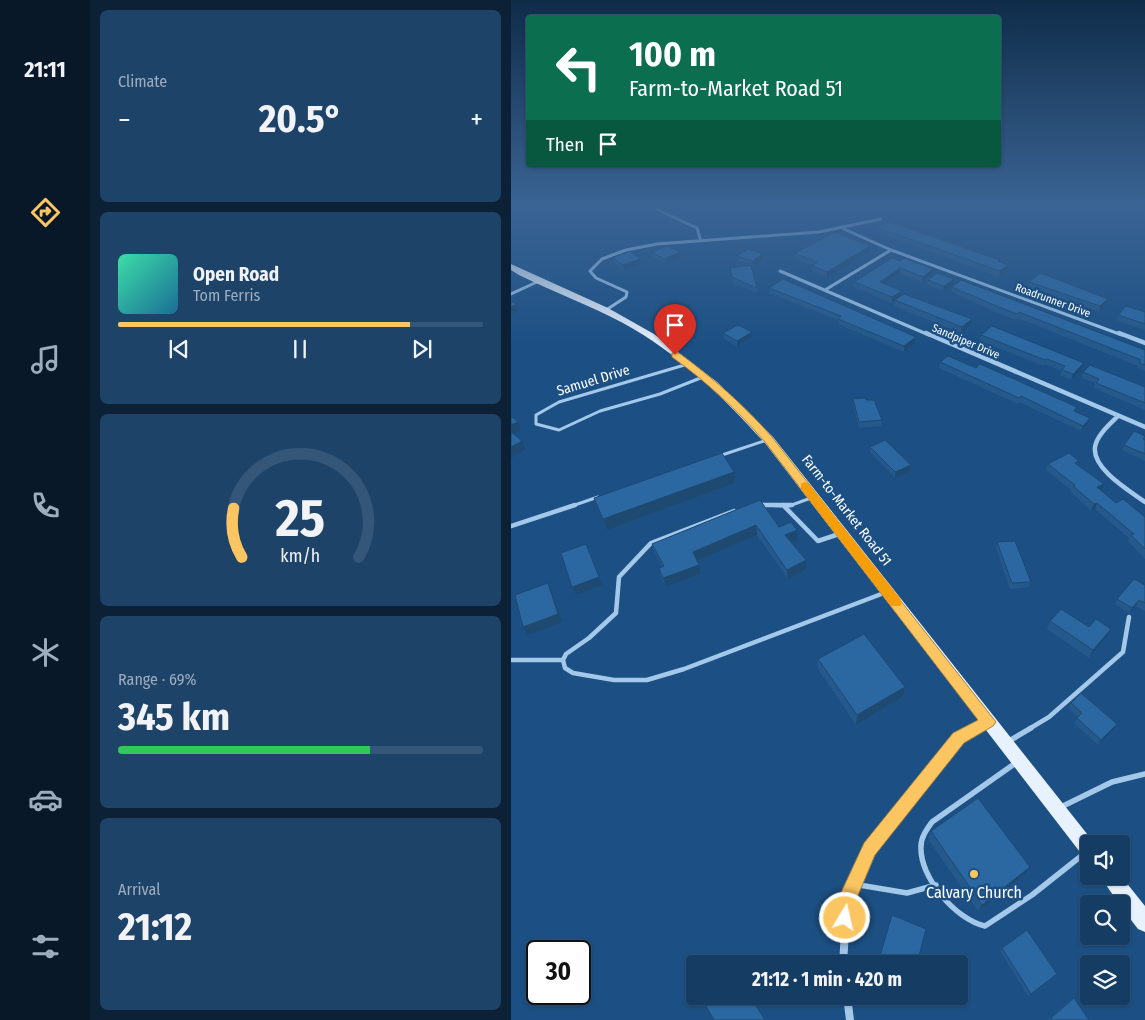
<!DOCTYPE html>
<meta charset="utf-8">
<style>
:root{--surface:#153c63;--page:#1e4369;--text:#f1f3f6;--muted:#9dadbe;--line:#345678;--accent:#fbc561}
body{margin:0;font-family:"Fira Sans Condensed",sans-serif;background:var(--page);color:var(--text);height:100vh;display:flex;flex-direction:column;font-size:19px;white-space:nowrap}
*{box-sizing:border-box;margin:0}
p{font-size:16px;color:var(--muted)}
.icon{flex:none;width:28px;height:28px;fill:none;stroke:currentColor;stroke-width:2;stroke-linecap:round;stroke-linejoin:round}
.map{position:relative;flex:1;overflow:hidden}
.drawer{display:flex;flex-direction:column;gap:10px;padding:10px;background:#0c2136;width:421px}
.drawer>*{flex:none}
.hud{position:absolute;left:15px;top:15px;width:475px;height:152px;border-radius:5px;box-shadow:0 1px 4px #0004,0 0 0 1px var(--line);background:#0b6e4f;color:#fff;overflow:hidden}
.controls{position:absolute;left:569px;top:835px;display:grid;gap:10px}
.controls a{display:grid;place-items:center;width:50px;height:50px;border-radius:5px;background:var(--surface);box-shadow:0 1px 4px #0004,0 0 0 1px var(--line);font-size:25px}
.speed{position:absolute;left:15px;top:940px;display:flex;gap:10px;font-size:25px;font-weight:700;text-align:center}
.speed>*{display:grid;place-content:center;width:65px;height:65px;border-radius:50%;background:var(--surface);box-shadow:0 1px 4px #0004,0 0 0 1px var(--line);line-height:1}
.speed .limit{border:2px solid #111;border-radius:8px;background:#fff;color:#111}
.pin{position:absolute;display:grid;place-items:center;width:42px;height:42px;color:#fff;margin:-51px -21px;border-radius:50% 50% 50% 0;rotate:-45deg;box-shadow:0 0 5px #0007}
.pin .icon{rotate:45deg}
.me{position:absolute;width:55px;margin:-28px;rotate:9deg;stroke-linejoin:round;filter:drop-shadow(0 0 4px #0008)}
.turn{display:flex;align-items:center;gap:18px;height:105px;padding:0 20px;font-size:22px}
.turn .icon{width:65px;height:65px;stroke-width:2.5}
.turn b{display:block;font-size:35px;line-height:42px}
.then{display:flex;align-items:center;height:48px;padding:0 20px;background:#0003;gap:10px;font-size:19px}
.big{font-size:38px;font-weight:700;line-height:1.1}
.drawer .widget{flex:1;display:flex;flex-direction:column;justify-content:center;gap:8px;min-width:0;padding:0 18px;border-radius:8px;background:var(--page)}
.drawer .dial{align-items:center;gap:0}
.dial svg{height:130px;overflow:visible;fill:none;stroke:var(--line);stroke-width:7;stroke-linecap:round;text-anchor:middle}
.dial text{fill:var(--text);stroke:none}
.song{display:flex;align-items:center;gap:15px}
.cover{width:60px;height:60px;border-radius:8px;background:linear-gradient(135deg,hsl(160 70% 55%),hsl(200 70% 35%))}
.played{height:5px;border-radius:2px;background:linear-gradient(90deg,var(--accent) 80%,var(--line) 80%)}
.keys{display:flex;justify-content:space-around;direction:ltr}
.heat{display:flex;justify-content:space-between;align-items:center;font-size:28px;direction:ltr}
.charge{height:8px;border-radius:4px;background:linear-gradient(90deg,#34c759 69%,var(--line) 0)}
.trip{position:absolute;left:175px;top:955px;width:282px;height:50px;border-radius:5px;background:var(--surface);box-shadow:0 1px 4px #0004,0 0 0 1px var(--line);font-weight:700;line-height:50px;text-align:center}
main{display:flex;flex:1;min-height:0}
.dock{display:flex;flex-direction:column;width:90px;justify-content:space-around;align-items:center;background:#081828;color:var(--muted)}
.dock .icon{width:35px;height:35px}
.dock .active{color:var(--accent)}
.dock b{font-size:22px;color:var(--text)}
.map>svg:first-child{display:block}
</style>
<main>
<nav class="dock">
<b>21:11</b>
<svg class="icon active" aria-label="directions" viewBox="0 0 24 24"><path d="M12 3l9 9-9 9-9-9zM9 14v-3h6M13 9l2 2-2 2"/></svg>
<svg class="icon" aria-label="music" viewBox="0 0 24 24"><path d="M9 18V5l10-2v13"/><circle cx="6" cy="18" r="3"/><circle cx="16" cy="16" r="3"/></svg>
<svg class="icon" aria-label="phone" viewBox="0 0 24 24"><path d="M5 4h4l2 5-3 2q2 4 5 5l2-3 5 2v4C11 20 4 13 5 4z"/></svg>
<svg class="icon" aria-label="climate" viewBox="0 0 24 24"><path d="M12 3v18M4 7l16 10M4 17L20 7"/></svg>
<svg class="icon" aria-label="car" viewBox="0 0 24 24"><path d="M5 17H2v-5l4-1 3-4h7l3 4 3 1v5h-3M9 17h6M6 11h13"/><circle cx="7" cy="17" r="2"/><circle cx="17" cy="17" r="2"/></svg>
<svg class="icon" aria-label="filters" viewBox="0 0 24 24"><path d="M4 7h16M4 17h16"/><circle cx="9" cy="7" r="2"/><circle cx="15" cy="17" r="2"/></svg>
</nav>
<section class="drawer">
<div class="widget"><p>Climate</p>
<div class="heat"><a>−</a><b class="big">20.5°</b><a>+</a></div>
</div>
<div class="widget">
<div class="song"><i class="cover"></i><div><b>Open Road</b><p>Tom Ferris</p></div></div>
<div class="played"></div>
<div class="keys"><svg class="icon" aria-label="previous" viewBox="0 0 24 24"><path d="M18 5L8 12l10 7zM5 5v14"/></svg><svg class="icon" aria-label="pause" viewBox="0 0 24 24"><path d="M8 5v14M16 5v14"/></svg><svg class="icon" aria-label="next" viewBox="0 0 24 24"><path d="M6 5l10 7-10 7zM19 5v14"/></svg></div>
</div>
<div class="widget dial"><svg viewBox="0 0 100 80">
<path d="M14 69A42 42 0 1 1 86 69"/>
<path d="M14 69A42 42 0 0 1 9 39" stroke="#fbc561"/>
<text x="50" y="56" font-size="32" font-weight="700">25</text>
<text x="50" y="72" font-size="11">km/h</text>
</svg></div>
<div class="widget"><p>Range · 69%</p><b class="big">345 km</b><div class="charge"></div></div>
<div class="widget"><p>Arrival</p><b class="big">21:12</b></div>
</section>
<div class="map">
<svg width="634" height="1020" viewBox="0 0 634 1020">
<rect width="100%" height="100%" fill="#1c5084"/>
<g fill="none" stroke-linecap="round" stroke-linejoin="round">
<!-- lane-far2 -->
<path stroke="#a3c8ea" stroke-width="3" d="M177 364 48 402 25 415V424L48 430 89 411 149 394 192 377
M208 456 256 440
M249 505 271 506
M61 506 87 497
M278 506 300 498"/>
<!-- lane-far1 -->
<path stroke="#a3c8ea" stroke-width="4.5" d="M249 505H281
M272 505 307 541 328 534
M223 511 140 543 108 577 105 613 78 638 55 654 52 660 54 668 62 673 103 680H136L173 669 373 593
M0 526 64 505
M0 660H52
M518 729 538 717 612 652 618 617"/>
<!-- lane -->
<path stroke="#a3c8ea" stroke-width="5.5" d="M498 741 520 728
M506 762 421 822C416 829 410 837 410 846 408 877 445 920 474 926L521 895 574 853
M550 807 601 782 634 774
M342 884 396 893 425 885"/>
<!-- street-far3 -->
<path stroke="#a3c8ea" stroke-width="3" d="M147 210 186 228 189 238
M333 229 380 250 611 335
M269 271 418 335
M314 290 380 250
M0 294 26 282
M95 310 115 297 116 292 85 278 79 271 91 259 115 250 146 244 308 232 370 219"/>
<!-- street-far2 -->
<path stroke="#a3c8ea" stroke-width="4.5" d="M415 333 634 427
M608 333 634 343
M607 416C599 424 586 435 584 447 581 469 619 491 634 502"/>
<!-- street-far1 -->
<path stroke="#a3c8ea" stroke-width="5.5" d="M464 729 477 722"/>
<!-- street -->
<path stroke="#a3c8ea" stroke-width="8" d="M332 964 336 899 358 849 448 738 466 728
M336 996 339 1020"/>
<!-- primary -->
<path fill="#e7f2fe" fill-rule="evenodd" d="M0 264 97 308 143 334 206 382 262 437 584 844H578V859L572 856 254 443C212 397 167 353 112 323 78 305 43 292 8 275L0 270Z
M589 876H610L634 906V932L627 929 610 907V904H608Z"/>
</g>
<!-- wall -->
<path fill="#25598b" d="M365 227 489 260V262L497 265 496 270 488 277 365 232Z
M359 246V252L316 277 301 271V265L284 259V253Z
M141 252H169L170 257 154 264 142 257Z
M252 254V259L242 266 227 261 226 256Z
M102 257 129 259 130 264 113 270 103 262Z
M381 258 421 274 411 282 389 273 373 284 391 291 390 296 461 319 460 324 450 333 383 306 384 301 381 303 342 287 343 282Z
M219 268 246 288V293L222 283Z
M443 279 442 284 432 291 416 285 417 280Z
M518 282 595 304 588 312 517 287Z
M441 287 634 350V371L626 368 627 366 507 318 505 320 487 313 440 292Z
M258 288 405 337 404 343 393 352 327 324V320L258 293Z
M634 312V330L605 320 607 315Z
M241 332V337L226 346 213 339 212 333Z
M470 335 571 368 560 380 549 375 551 371 534 364 533 366 469 341Z
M429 362 564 412 579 418 577 423 570 431 508 402 507 404 428 368Z
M572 372 634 387V410L583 388 584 383 571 378Z
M342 399 355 400 371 420 370 426 348 428 342 404Z
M634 437 633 440H634V461L611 450 613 445Z
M359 447 399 471 384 478 359 452Z
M568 461 566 465 591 490H590L605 503 634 517V559L617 541 618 538 584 509 580 511 560 492V490L535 470 537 464Z
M224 483 96 530 83 498Z
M249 500 268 527 286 530 287 540 280 542 295 560V569L277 579 246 535 186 561 188 565 190 574 155 587 150 577 148 568 151 566 144 553 141 544Z
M486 542 520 582 518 587 499 589 485 548Z
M634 585V611L625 606 618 613 604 604 606 599Z
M539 621 578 627 595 637 578 658 536 629Z
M307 659 394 687 392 696 345 725 307 669Z
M560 703 606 724 603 729 587 745 563 723 567 717 557 708Z
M420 831 519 867 514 874 467 911 417 839Z
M381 915 406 964H379L368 959Z
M491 948 546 974 517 996 489 951Z
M563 998 578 1020H537L559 1000Z"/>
<!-- shaded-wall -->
<path fill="#1e4971" d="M359 246V252L316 277V272Z
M169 252 170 257 154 264 153 259Z
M252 254V259L242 266V261Z
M129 259 130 264 113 270 111 265Z
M497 265 496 270 488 277 489 271Z
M389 268V273L368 287 369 282Z
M422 269 421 274 411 282 412 277Z
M443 279 442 284 432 291 433 286Z
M391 291 390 296 381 303V297Z
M597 299 595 304 588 312 589 306Z
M6 304 8 310 0 314V307Z
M461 319 460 324 450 333 451 327Z
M241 332V337L226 346V341Z
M405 337 404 343 393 352V346Z
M573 363 571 368 560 380 562 374Z
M579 418 577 423 570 431 572 426Z
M7 422 10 430 0 436V425Z
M11 441 15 449 0 458V447Z
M400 465 399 471 384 478V472Z
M223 472 224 483 96 530 92 519Z
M593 484 591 490 583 493 586 487Z
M586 503 584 509 580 511 583 504Z
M245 525 246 535 184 562 182 552Z
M286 530 287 540 275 545 274 535Z
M75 544 91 585 65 595 61 587Z
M295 560V569L277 579 276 570Z
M188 565 190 574 155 587 152 578Z
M37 583 41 591 51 622 17 635 12 627Z
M628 600 625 606 618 613 621 608Z
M600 629 595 637 578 658 582 650Z
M394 687 392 696 345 725 346 715Z
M606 724 603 729 587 745 590 740Z
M519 867 514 874 467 911 471 905Z"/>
<!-- building -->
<path fill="#2b68a2" stroke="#1e4971" d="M376 221 489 260 487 261 497 265 489 271 365 227Z
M324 232 359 246 316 272 301 266 306 262 284 253Z
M156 246 169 252 153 259 141 252Z
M237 249 252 254 242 261 226 256Z
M120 251 129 259 111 265 102 257Z
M381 258 389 261 393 258 422 269 412 277 389 268 369 282 391 291 381 297 343 282Z
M240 265 246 288 221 277 219 268Z
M426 273 443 279 433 286 417 280Z
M529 273 548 280 597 299 589 306 518 282Z
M272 279 405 337 393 346 327 319 330 316 258 288Z
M450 280 634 350V365L628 363 630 360 508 312 506 314 488 307 441 287Z
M393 294 461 319 451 327 384 300Z
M0 301 6 304 0 307Z
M615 306 634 312V324L607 315Z
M227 325 241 332 226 341 212 333Z
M481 326 573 363 562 374 551 370 554 366 536 359 534 360 470 335Z
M437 356 465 368 469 364 566 407 563 411 579 418 572 426 510 396 508 398 429 362Z
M579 365 634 387V403L585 383 588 379 572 372Z
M355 398V400H363L371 420 348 422 342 399Z
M0 416 7 422 0 425Z
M623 431 634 436 632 439 634 440V454L613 445Z
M0 432 11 441 0 447Z
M374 440 400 465 384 472 359 447Z
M211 453 223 472 92 519 83 498Z
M558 453 568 461 564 463 593 484 586 487 605 503 612 499 634 517V549L620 535 623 534 586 503 583 504 562 486 564 485 537 464Z
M249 500 268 527 280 522 286 530 274 535 295 560 276 570 245 525 182 552 188 565 152 578 148 568 153 566 141 544Z
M504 541 520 582 501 583 486 542Z
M75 544 88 577 61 587 50 553Z
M623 579 634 585V603L628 600 621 608 606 599Z
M37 583 47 614 12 627 4 595Z
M550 609 578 627 585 619 600 629 582 650 539 621Z
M353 634 394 687 346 715 307 659Z
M570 693 606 724 590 740 566 718 571 713 560 703Z
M467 798 519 867 471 905 420 831Z
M381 915 415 929 406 964H386L369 956Z
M516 930 546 974 520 994 491 948Z
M197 996H239L254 1020H203L192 1001Z
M563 998 578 1020H541L540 1018Z"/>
<!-- sky -->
<linearGradient id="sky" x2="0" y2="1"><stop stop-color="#0f2c49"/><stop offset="0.59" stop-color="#3a6494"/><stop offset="1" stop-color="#3a6494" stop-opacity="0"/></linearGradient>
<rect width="634" height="346" fill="url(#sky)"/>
<!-- route -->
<path fill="#fbc561" stroke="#a3803f" d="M161 353H168C202 378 233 405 261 437L485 722 482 726 453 743 364 855 345 900 341 925 334 927 328 925 325 918 327 899 353 843 442 733 467 720 254 442C226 410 196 382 161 357Z"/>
<!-- slow -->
<path fill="#f59e0b" d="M294 482 298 484 389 598 391 602 389 606H380L290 489V484Z"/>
<!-- markers -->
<circle fill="#fbc561" stroke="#1c5084" stroke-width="2" cx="463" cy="874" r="5"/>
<g text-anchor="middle" stroke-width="5" stroke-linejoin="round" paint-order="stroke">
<!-- far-street labels -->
<g font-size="11" fill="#fff" stroke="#1c5084">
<text transform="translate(542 300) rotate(20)" y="4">Roadrunner Drive</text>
<text transform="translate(455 341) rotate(23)" y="4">Sandpiper Drive</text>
</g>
<!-- street labels -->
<g font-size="14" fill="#fff" stroke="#1c5084">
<text transform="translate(82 380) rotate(-17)" y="5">Samuel Drive</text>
<text transform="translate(336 510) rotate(52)" y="5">Farm-to-Market Road 51</text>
</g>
<!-- near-poi labels -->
<g font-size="16" fill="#fff" stroke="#1c5084">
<text x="463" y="898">Calvary Church</text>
</g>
</g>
</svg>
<div class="controls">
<a><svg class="icon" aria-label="sound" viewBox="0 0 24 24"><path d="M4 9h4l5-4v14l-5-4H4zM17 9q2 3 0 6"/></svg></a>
<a><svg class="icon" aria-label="search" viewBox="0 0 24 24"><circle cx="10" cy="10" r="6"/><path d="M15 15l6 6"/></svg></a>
<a><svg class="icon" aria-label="layers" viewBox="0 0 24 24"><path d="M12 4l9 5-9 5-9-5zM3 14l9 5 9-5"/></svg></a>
</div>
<div class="speed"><div class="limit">30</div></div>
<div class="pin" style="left:164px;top:355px;background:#d93025"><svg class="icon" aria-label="arrive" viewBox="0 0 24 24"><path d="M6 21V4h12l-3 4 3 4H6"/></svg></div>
<svg class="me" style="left:334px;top:918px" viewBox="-20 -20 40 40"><circle r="17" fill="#fbc561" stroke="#fff" stroke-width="3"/><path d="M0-11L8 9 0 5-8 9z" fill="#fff"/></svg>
<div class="trip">21:12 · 1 min · 420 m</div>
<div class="hud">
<div class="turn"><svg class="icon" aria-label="left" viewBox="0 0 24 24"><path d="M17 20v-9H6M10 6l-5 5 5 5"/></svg><div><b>100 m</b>Farm-to-Market Road 51</div></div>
<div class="then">Then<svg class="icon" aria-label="arrive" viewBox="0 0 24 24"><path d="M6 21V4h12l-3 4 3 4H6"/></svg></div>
</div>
</div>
</main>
